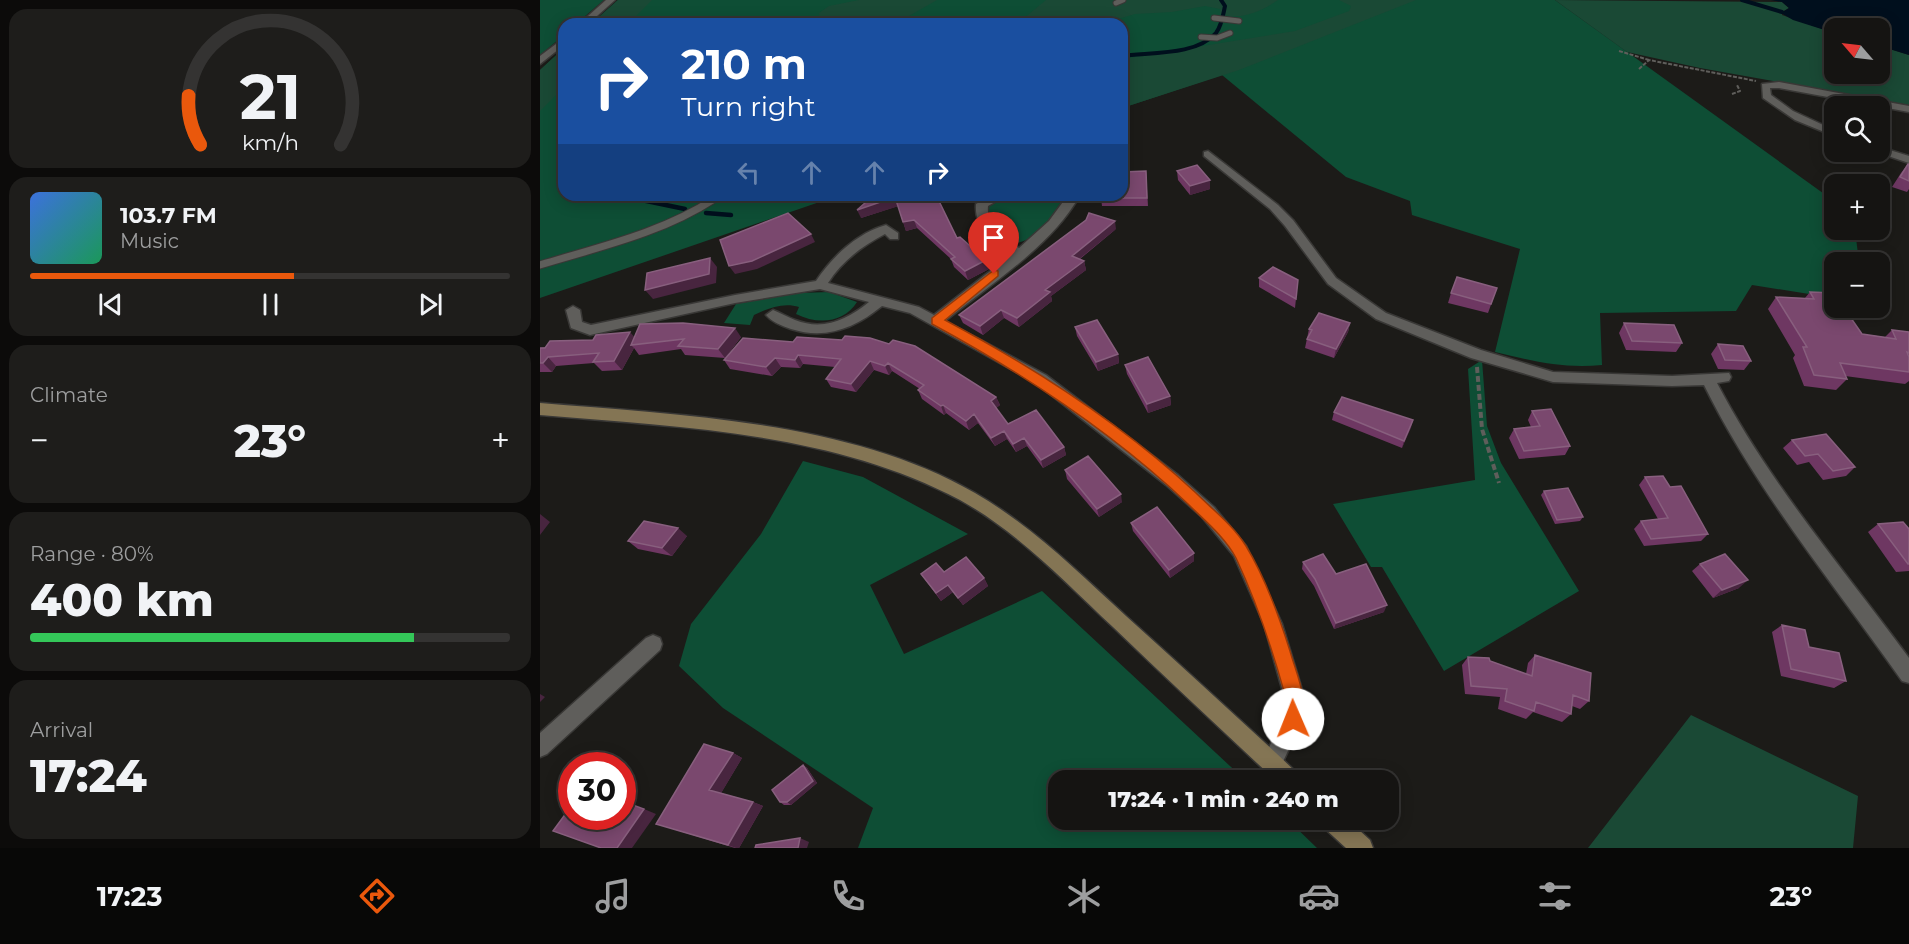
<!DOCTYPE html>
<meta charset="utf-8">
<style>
:root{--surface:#151412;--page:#1e1d1b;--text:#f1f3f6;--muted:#9d9e9f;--line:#343332;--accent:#ea580c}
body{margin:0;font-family:Montserrat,sans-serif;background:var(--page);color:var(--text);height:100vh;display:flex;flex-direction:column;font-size:22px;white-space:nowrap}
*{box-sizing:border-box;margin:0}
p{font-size:20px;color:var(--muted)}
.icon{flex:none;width:33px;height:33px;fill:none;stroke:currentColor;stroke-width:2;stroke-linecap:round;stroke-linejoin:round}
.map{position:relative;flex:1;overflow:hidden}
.drawer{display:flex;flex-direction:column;gap:9px;padding:9px;background:#0c0b0a;width:540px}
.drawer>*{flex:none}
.top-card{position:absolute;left:18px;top:18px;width:570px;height:183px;border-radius:18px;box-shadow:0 3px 15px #0003,0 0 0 2px var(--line);background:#1a4fa0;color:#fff;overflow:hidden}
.needle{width:39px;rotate:298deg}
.buttons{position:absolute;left:1284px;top:18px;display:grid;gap:12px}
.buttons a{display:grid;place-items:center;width:66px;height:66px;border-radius:12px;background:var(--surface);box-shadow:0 3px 15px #0003,0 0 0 2px var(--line);font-size:30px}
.speed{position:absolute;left:18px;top:752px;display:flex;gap:12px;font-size:30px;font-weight:700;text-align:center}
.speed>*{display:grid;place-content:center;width:78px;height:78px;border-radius:50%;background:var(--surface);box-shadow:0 3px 15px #0003,0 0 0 2px var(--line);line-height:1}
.speed .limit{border:9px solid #d22;background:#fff;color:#111}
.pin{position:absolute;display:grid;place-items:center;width:51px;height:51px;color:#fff;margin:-62px -26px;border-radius:50% 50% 50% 0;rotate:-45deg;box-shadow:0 0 6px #0007}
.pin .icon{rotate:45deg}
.me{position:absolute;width:66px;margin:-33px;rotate:359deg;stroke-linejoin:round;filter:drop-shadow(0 0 4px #0008)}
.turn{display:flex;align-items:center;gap:21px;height:126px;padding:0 24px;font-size:27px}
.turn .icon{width:78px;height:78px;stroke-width:2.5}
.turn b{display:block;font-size:42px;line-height:51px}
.lanes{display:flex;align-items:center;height:57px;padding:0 24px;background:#0003;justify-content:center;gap:30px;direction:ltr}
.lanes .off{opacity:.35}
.big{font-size:45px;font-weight:800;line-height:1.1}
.drawer .tile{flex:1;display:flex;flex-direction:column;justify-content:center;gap:9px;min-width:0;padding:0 21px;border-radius:18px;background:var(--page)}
.drawer .dial{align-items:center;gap:0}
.dial svg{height:156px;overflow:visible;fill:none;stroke:var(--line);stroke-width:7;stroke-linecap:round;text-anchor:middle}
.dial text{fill:var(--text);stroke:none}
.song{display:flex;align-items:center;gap:18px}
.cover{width:72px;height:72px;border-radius:9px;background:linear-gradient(135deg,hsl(220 70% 55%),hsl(150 70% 35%))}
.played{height:6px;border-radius:3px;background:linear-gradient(90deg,var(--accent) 55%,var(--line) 55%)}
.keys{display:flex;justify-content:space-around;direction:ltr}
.heat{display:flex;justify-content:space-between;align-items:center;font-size:33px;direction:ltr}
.charge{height:9px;border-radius:4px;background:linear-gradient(90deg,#34c759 80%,var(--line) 0)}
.trip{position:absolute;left:508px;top:770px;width:351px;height:60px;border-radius:18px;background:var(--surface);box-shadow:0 3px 15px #0003,0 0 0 2px var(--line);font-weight:800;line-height:60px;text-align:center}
.menu{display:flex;height:96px;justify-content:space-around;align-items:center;background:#080807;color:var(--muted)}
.menu .icon{width:42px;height:42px}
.menu .on{color:var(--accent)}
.menu b{font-size:27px;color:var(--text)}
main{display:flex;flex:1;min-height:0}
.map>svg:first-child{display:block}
</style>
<main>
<section class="drawer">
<div class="tile dial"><svg viewBox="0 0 100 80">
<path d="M14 69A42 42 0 1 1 86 69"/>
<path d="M14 69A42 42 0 0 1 8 44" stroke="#ea580c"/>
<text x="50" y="56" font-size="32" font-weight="700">21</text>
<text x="50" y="72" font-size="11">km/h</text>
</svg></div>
<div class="tile">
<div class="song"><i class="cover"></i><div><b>103.7 FM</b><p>Music</p></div></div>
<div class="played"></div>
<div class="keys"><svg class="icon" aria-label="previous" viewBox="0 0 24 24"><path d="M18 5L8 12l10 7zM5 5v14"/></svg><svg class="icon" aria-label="pause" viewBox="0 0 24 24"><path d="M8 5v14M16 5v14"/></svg><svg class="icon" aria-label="next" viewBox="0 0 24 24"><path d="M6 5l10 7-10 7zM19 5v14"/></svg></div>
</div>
<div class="tile"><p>Climate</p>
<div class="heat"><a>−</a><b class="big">23°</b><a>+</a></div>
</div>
<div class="tile"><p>Range · 80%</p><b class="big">400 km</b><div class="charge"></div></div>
<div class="tile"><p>Arrival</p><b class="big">17:24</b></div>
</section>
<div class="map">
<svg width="1369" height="848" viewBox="0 0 1369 848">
<rect width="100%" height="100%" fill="#1c1b18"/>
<!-- green -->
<path fill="#0e4e35" d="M0 0H64L36 24H24V35L0 55Z
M78 0H1015L1294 201V230H1315L1319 262H1294V298L1212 285 1196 311 1060 313 1062 365C1024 369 992 361 955 352L980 249 872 215 870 201 806 177 682 75 582 108V24H51Z
M24 48V195H300L0 298V70Z
M475 195H514L520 199H526C515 216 497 240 476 243 462 236 448 223 448 206Z
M289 292 317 302C304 323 278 325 256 314L259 307C244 302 228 308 214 315L210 325 184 323 196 304 259 293Z
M942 360 947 426 961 463 1039 591 904 671 842 567H831L793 504 935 480 928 369Z
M263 461 323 477 428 534 330 585 364 654 502 591 705 780H519V819H747L777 848H318L333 808 183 708 139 666 151 624 221 534Z"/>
<!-- forest -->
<path fill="#1a4935" d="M78 0H112L88 24H51Z
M319 0H397L355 24H275L280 20 279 13 289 6Z
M506 0H738C722 11 700 21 680 14V9L665 6 632 12 595 14 561 24H477Z
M799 0H876L699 70 582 108V59L755 31 809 11 811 6Z
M1015 0 1242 2 1249 8 1242 12V15L1294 33V74H1340V46L1369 55V105L1160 68 1087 52Z
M24 48V87L0 111V70Z
M1151 715 1318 796 1313 848H1048Z"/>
<!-- water -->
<path fill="#000f1d" d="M1231 0H1369V55L1340 46V28H1294V33L1253 20 1241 13 1249 8 1242 2Z"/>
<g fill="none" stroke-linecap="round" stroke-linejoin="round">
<!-- stream-far1 -->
<path stroke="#000f1d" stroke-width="4" d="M1202 0 1242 12
M582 56C610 52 656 56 676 33 682 25 683 15 685 6L681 0"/>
<!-- stream -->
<path stroke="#000f1d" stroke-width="4.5" d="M93 195 92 198 145 209
M166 213 191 215"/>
<!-- service-far1 casing -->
<g stroke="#393836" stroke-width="7">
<path id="service-far1" d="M576 3 583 0
M674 18 699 21
M661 37 677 38 690 33"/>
</g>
<!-- service casing -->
<g stroke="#393836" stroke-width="9">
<path id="service" d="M0 265C59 247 122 233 174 199"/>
</g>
<!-- minor casing -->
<g stroke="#393836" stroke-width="3">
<path id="minor" d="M1239 82 1369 106V112L1239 88H1230L1231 95 1253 111 1294 130V136L1255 120 1223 98 1222 84Z
M1340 147 1369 156V163L1336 152H1340Z
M668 151 738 205 753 220 796 278 846 313 941 350 1013 372 1132 376 1189 373 1191 377 1189 381 1177 383C1229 483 1303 568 1369 658V683L1362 681C1293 583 1217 492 1164 385L1132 386 1013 382 931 358 836 319 788 284 745 226 730 209 664 156V152Z
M452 195H467L448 206C446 227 463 238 479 248L509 221 528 195H540C512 246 449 285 405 321L506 375 638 475 674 507 706 546 742 624 766 703 763 719 739 770 732 773 725 770 722 763 743 717 746 703 724 624 694 556 662 517 626 485 496 383 370 313 342 306C315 328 286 340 251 329 242 326 232 322 226 315L233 310C241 313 247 317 255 320 283 331 307 320 329 302L280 289 195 303 50 335 31 328 26 310 33 306 40 310 42 322 51 325 195 295 276 281C292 257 317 233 346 225L358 233V239H350L345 234C322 246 302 261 288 283L379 307 394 315 472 254C453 243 434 228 436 204Z
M113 635 120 638 122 644 120 650 7 754 0 757V733L106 638Z"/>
</g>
<!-- tertiary casing -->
<g stroke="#393836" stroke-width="3">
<path id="tertiary" d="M66 0H75L48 24H39Z
M24 38V45L0 64V56Z"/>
</g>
<!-- secondary casing -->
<g stroke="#393836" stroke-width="3">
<path id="secondary" d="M0 403C140 415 311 421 435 493 492 526 538 572 586 616 636 661 686 707 736 753L757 773 760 780H735C681 729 627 679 573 627 525 582 478 532 420 500 292 432 141 427 0 415Z
M780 819H807L830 840 833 848H806L783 827Z"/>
</g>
<!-- path-far1 -->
<path stroke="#5f5e5b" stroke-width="2" stroke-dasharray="4 1.5" stroke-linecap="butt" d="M1079 51 1109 60
M1099 69 1109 60 1216 81
M1192 94 1200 91 1197 85"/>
<!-- path -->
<path stroke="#5f5e5b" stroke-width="4" stroke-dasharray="6 3" stroke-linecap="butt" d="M937 367 942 429 959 483"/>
<!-- service-far1 -->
<use href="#service-far1" stroke="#5f5e5b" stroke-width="5"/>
<!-- service -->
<use href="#service" stroke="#5f5e5b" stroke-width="7"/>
<!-- minor -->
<use href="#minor" fill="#5f5e5b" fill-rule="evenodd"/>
<!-- tertiary -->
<use href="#tertiary" fill="#5f5e5b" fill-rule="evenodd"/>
<!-- secondary -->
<use href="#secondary" fill="#847554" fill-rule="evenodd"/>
</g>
<!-- wall -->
<path fill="#6e3762" d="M1368 164H1369V189L1367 192 1352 187 1361 173Z
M606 171 608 206H562L561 198Z
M637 171 670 189 650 195 638 180Z
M334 195H414L400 203 417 238 446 260 449 269 428 280 414 267 411 259 377 228 366 231 358 206 321 218Z
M576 229 540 259 544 261 546 270 511 296 512 301 479 327 464 318 443 335 423 323 419 315Z
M719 278 758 280 755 308 719 287Z
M957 288 948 313 908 303 911 293Z
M1270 292 1322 334 1345 337 1352 330 1369 332V381L1365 384 1305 376 1307 379 1296 390 1264 386 1253 358 1255 355 1228 309 1236 297 1265 298Z
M810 323 808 332 794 358 765 348 769 329Z
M1084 323 1142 343 1136 352 1086 350 1079 333Z
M535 327 578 354 579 363 558 371 537 336Z
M95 337H201L185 358 145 355 141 349 99 355 94 348 82 370 62 371 54 363 16 366 12 372H0V348L53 340Z
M302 340 456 397 460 405 456 408 468 424 524 447 526 455 503 468 487 446 476 452 467 439 455 446 438 423 429 430 406 413 404 415 382 399 378 390 380 389 352 371 349 375 334 370 316 392 291 387 286 379 295 367 263 364 260 368 241 367 232 376 190 369 184 360 253 342Z
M1178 344 1211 361 1204 370 1178 369 1171 354Z
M585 365 630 396 631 405 608 413 587 374Z
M992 411 1030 446 1025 455 979 459 969 438 974 429 991 427 988 420Z
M794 412 873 420 862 448 792 420Z
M1252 440 1315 467 1306 476 1283 480 1269 462 1257 465 1243 448Z
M525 470 582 502 559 517 527 479Z
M1105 477 1130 487 1168 534 1161 541 1104 546 1094 529 1101 521 1118 519 1099 485Z
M1004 491 1043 517 1040 521 1015 524 1001 495Z
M591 523 654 561 630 578 593 531Z
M1338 524 1369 529V571L1356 572 1328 532Z
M147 536 132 556 98 549 88 541Z
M763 562 796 574 844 612 794 629 774 586 762 569Z
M1160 564 1199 588 1173 598 1152 571Z
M404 572 444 578 448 586 423 605 413 592 401 601 381 574Z
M1242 625 1269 647 1306 681 1294 688 1241 676 1232 632Z
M995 655 1049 701 1040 709 1032 706 1031 714 1022 722 993 712 986 719 958 709 960 697 925 694 922 665 928 657 950 661 986 674 988 663Z
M193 753 202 758 181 793 213 802 223 806 199 848H195L116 824Z
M263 765 267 768 277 783 251 805H244L240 802Z"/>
<!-- shaded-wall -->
<path fill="#48253f" d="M585 147 586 155 582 156V148Z
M670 180V189L650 195V186Z
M396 195H414L399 204Z
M355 197 359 206 321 218 317 210Z
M374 220 377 228 366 231 363 222Z
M575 221 576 229 533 264 532 256Z
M271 234 275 242 217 269 195 274 189 266Z
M170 258 177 267 176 283 113 299 105 290Z
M446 260 449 269 428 280 425 271Z
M544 261 546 270 511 296 512 301 479 327 477 318 505 290Z
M461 310 464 318 443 335 440 326Z
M810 323 808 332 794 358 796 349Z
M195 328 201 337 185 358 178 349Z
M90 332 98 341 91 345 94 348 82 370 74 361Z
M578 354 579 363 558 371 556 362Z
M258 355 263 364 260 368 255 360Z
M8 357 16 366 12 372 3 363Z
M235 358 241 367 232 376 226 367Z
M330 361 334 370 316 392 311 384Z
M348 363 352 371 349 375 345 366Z
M630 396 631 405 608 413 607 404Z
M456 397 460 405 454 410 451 401Z
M403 405 406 413 404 415 401 406Z
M434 414 438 423 429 430 426 421Z
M873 420 871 428 862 448 864 441Z
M464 431 467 439 455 446 451 438Z
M484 438 487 446 476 452 473 444Z
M524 447 526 455 503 468 501 460Z
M581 494 582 502 559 517 557 509Z
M0 514 10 522 0 535Z
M138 528 147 536 132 556 122 548Z
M654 553V561L630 578 629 570Z
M444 578 448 586 423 605 418 598Z
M1208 580 1199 588 1173 598 1182 590Z
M408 585 413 592 401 601 396 593Z
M847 605 844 612 794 629 796 623Z
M0 694 5 697 0 702Z
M193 753 202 758 180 795 169 790Z
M263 765 267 768 277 783 251 805 247 802Z
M213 802 223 806 199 848H196L188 845Z
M104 809 116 814 92 848H77Z
M260 838 269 842 267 848H258Z"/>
<!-- building -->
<path fill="#7a486e" stroke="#885f7e" stroke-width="1.5" d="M1368 164H1369V181L1360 177Z
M657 165 670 180 650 186 637 171Z
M606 171 607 198H561V195H582V172Z
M334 195H396L417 238 420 237 446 260 425 271 411 259 415 257 374 220 363 222 355 197 317 210Z
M248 213 271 234 212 261 189 266 180 240Z
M549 213 575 221 532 256 544 261 505 290 510 292 477 318 461 310 440 326 419 315 546 220Z
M170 258 169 274 105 290 107 273Z
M733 267 758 280 756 299 719 278Z
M917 277 957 288 951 304 911 293Z
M1270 292 1294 293V308H1304L1322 334 1356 339 1352 330 1369 332V353L1367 352 1369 357V372L1300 363 1307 379 1274 375 1263 347H1267L1236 297 1274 299Z
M779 313 810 323 796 349 767 339 772 330 769 329Z
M557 320 578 354 556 362 535 327Z
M143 323 195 328 178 349 138 346 144 339 91 345 100 324Z
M1084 323 1134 325 1142 343 1092 341Z
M90 332 74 361 53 362 59 353 8 357 3 363H0V348H5L10 341 53 340 56 335Z
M305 336 330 338 349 344 353 340 375 346 456 397 451 401 468 424 496 410 524 447 501 460 484 438 473 444 464 431 451 438 434 414 426 421 403 405 401 406 378 390 384 385 348 363 345 366 330 361 311 384 286 379 301 359 258 355 255 360 235 358 226 367 184 360 203 338 253 342 257 337 302 340Z
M1178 344 1203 346 1211 361 1185 360Z
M608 357 630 396 607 404 585 365Z
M802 397 873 420 864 441 794 412Z
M1011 409 1030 446 984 451 974 429 1000 426 992 411Z
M1286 434 1315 467 1293 471 1278 454 1265 456 1252 440Z
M548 456 581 494 557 509 525 470Z
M1123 476 1130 487 1141 486 1168 534 1111 539 1101 521 1128 518 1105 477Z
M1028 488 1043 517 1017 520 1004 491Z
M617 507 654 553 629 570 591 523Z
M104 521 138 528 122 548 88 541Z
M1363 522 1369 529V564H1368L1338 524Z
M783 554 796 574 826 564 847 605 796 623 775 579 763 562Z
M1185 554 1208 580 1182 590 1160 564Z
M426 557 444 578 418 598 408 585 396 593 381 574 396 563 404 572Z
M1242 625 1265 630 1269 647 1299 653 1306 681 1251 669Z
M995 655 1051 673 1049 701 1033 695 1031 714 996 702 994 711 965 701 967 689 931 686 928 657 949 658 950 661 992 676Z
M164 744 193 753 169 790 213 802 188 845 116 824Z
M263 765 273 781 247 802H240L232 790Z
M82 801 104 809 77 848H61L13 831 32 805V816H82Z
M260 838 258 848H215L216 845Z"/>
<!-- route -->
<path fill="#ea580c" stroke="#983908" stroke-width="1.5" d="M454 270 458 271V276L405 320C495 368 581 423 656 493 673 510 693 525 706 546 725 577 739 616 750 651 757 676 770 701 760 726L753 728 747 726C743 716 748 706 745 695 732 648 717 603 696 558 685 537 664 520 648 504 571 431 484 374 392 324V318Z"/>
</svg>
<div class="buttons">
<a><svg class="needle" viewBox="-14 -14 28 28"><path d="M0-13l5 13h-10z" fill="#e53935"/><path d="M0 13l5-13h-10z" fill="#9d9e9f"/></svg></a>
<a><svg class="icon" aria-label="search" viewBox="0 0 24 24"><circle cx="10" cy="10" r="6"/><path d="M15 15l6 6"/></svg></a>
<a>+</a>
<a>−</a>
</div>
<div class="speed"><div class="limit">30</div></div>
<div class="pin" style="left:454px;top:274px;background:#d93025"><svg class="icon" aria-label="arrive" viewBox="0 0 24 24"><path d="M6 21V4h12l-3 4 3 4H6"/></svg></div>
<svg class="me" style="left:753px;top:719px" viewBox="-20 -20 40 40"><circle r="19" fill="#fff"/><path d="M0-13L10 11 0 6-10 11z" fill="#ea580c"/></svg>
<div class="trip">17:24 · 1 min · 240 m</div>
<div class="top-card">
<div class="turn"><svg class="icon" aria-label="right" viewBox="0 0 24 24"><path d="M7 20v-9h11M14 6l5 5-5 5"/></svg><div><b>210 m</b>Turn right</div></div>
<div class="lanes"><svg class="icon off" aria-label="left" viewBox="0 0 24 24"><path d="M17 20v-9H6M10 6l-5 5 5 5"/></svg><svg class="icon off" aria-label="ahead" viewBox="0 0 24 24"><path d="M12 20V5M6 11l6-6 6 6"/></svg><svg class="icon off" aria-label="ahead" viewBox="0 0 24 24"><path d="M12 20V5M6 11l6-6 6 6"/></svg><svg class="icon" aria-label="right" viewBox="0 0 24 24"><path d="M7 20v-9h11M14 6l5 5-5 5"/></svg></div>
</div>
</div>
</main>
<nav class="menu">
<b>17:23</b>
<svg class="icon on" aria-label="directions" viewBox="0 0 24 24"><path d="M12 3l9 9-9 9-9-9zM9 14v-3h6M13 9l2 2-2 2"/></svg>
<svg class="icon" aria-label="music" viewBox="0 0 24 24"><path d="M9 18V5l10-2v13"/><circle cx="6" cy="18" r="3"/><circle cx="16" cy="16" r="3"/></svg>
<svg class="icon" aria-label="phone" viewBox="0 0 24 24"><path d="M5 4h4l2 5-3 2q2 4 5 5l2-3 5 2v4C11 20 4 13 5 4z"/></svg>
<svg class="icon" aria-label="climate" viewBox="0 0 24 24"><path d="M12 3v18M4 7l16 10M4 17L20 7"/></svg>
<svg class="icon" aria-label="car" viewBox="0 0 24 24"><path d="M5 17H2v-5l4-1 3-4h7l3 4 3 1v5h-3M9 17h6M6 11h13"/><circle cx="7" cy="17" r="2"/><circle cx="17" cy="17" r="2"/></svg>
<svg class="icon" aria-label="filters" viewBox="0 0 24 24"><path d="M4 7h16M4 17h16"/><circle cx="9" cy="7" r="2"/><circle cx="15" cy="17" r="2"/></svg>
<b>23°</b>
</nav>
